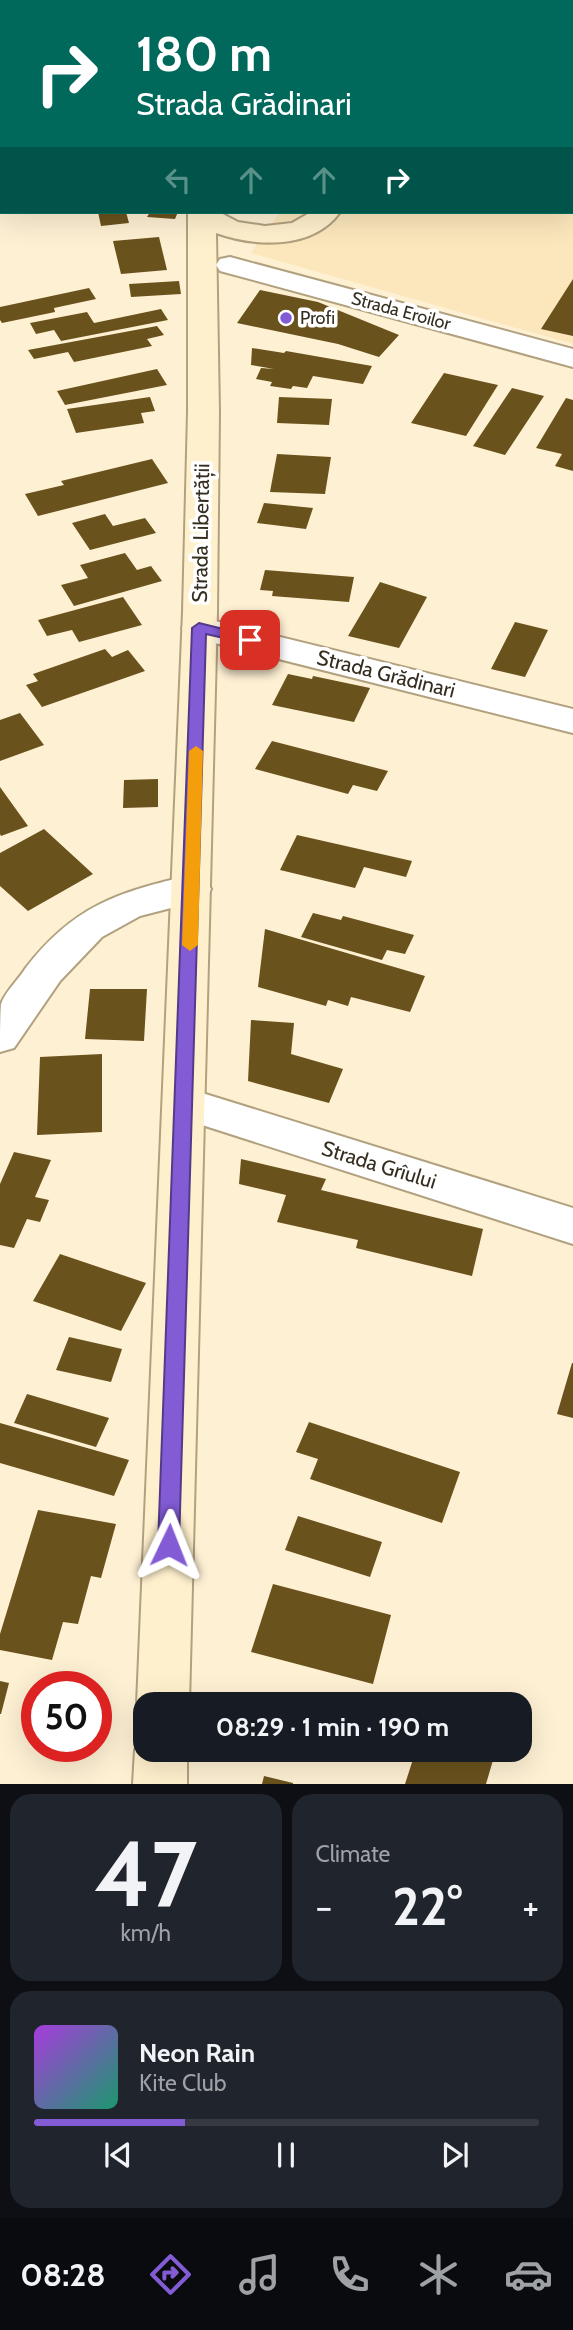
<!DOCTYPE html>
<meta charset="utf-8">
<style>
:root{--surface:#171b24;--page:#20242c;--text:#f1f3f6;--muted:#9ea1a6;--line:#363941;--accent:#825bd5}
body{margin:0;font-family:Cabin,sans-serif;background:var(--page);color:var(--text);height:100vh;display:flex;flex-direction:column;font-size:26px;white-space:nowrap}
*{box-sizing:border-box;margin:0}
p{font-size:23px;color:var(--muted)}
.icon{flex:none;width:38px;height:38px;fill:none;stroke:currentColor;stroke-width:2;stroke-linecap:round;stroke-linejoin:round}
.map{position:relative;height:1784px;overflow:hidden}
.drawer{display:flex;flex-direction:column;gap:10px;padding:10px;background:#0d0f14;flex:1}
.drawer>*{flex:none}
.banner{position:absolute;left:0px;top:0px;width:574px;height:214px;box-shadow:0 7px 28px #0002;background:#00695c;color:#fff;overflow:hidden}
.speed{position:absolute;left:21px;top:1671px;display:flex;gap:14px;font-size:35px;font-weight:700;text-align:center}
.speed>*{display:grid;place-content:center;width:91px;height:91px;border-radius:50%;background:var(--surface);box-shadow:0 7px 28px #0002;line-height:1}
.speed .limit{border:10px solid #d22;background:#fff;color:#111}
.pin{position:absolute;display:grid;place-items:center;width:60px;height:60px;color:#fff;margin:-30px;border-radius:14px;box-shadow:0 4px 10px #0006}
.me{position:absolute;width:77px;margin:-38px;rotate:2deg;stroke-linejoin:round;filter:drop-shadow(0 0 5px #0008)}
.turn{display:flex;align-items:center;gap:24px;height:147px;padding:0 21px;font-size:32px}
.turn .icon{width:91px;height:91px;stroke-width:2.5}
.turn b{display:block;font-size:49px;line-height:60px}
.lanes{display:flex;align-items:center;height:66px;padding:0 21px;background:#0003;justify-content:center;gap:35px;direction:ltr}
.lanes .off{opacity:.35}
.big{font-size:52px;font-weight:700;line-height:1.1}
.drawer .widget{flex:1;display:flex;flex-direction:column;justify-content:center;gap:10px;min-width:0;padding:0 24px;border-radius:21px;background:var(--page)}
.drawer .dial{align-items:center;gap:0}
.dial b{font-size:91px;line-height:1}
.song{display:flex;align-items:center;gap:21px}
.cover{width:84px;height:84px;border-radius:10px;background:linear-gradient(135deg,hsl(280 70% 55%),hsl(160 70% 35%))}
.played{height:7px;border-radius:4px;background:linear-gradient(90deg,var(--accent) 30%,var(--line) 30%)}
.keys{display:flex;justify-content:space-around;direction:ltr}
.heat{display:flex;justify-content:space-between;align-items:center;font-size:38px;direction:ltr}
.drawer .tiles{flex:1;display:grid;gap:10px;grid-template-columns:1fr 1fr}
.widget:last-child{grid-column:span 2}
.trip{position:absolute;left:133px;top:1692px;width:399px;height:70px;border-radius:21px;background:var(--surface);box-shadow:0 7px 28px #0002;font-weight:700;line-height:70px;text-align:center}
.tab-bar{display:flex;height:112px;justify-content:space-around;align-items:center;background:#090b0e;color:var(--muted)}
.tab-bar .icon{width:49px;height:49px}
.tab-bar .current{color:var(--accent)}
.tab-bar b{font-size:32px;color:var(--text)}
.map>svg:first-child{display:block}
</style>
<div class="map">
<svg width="573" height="1784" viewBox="0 0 573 1784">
<rect width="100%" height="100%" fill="#fef0d3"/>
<!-- built -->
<path fill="#fce7bc" d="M573 83V344L251 253 280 212H572Z"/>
<!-- building -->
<path fill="#6a521d" d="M98 212H126L129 223 101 226Z
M150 212H178L175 219 147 217Z
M159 237 167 270 121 274 113 241Z
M573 279V336L541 329Z
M179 281 181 294 131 297 129 284Z
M89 288 96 299 54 308 55 312 2 323 0 320V307Z
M260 290 318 302 399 335 379 357 338 344 237 323Z
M161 309 168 320 61 341 54 330 36 334 30 323 87 312 94 323Z
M157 326 164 335 147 339 152 346 74 362 68 352 34 359 28 350Z
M252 348 284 353 286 351 372 366 363 384 313 376 307 388 293 386 291 389 270 386 272 382 256 379 261 368 274 369 251 365Z
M157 369 167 385 65 405 57 391Z
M444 373 498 385 466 436 411 423Z
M512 388 544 396 505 455 473 446Z
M150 397 155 411 141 413 144 423 76 433 67 409Z
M279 397 332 399 329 425 277 423Z
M566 398 573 400V471L555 466 562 454 536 448Z
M277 454 331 457 325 494 270 492Z
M152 459 168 483 38 516 25 494 64 485 61 481Z
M264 503 313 508 306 529 257 523Z
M105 514 113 526 145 518 156 533 90 550 72 523Z
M125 553 137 570 151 566 162 581 74 606 61 585 88 578 80 565Z
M265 570 354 577 349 602 272 596 273 591 260 590Z
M380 582 427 597 399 648 348 636Z
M123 597 142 625 79 642 72 630 47 636 38 620Z
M515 622 548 630 525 677 491 669Z
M105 649 112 657 128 650 145 671 42 707 26 685 38 681 33 674Z
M288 674 312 679 313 676 370 688 354 722 272 705Z
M20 713 44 745 0 761V720Z
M272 741 388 771 377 791 353 785 348 794 255 769Z
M158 779V807L123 808 124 780Z
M0 787 28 826 1 836 0 834Z
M44 829 93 874 28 911 0 886V853Z
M297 835 412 861 406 877 364 867 355 888 280 870Z
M313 913 341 920 343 916 414 935 405 954 387 950 382 960 301 937Z
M265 929 425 976 410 1012 351 997 348 1006 328 1000 326 1006 258 987Z
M90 989H147L144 1041 85 1039Z
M251 1020 294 1023 291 1054 343 1069 329 1103 248 1081Z
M102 1054V1132L37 1135 40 1057Z
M14 1152 51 1160 35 1197 49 1200 40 1222 27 1219 14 1248 0 1245V1184Z
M241 1159 326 1179 321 1190 483 1229 472 1276 356 1248 358 1240 277 1222 286 1195 239 1184Z
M60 1254 146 1283 121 1331 33 1301Z
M69 1337 122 1349 111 1382 56 1370Z
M572 1363H573V1418L557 1414Z
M27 1394 109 1418 96 1447 14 1423Z
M309 1422 460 1472 442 1523 310 1479 318 1459 296 1452Z
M0 1423 129 1460 114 1496 0 1463Z
M38 1510 116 1524 101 1578 91 1576 78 1624 63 1622 52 1660 0 1650V1634Z
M298 1516 382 1542 370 1577 285 1550Z
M273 1584 391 1615 373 1684 251 1652Z
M0 1681 9 1683 1 1714H0Z
M416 1750H496L486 1784H405Z
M264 1776 293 1783V1784H262Z"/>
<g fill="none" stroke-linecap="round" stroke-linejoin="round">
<!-- street casing -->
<g stroke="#b1a17f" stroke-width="4">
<path id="street" d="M293 0H317V2H293Z
M230 257 573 349V367L220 271 216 265 220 259Z
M199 617 573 709V733L187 636 182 628 187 620Z
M192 875 206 879 211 889 206 899 140 916 102 937 60 981 14 1048 0 1052C0 1039 0 1017 1 1004 5 992 18 980 25 969 73 906 118 892 192 875Z
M186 1088 573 1208V1244L171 1115 165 1104 171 1093Z"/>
</g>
<!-- secondary casing -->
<g stroke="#b1a17f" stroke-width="4">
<path id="secondary" d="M572 51H573V65H572Z
M0 171H2V187H0Z
M188 212H219L238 222 265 226 292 223 311 212H340C313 250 255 247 216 233L219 412 217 612 189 1704H145V1722L137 1704 183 612 188 412Z
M145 1731V1750H187V1784H133L135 1750Z"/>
</g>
<!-- street -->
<use href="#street" fill="#fff" fill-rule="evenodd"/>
<!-- secondary -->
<use href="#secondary" fill="#fff0cd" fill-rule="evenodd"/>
</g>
<!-- route -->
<path fill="#825bd5" stroke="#543b8a" stroke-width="2" d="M199 623 255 637 257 640 250 644 206 634 179 1545 176 1551 169 1554 161 1551 158 1545 192 628Z"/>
<!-- slow -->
<path fill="#f59e0b" d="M196 746 203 751 198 945 190 951 182 945 189 751Z"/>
<!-- markers -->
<circle fill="#825bd5" stroke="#fff" stroke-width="2.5" cx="286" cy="318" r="7"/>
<g text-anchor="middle" stroke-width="7" stroke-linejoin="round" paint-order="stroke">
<!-- far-street labels -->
<g font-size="18" fill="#352e20" stroke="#fff">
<text transform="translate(401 311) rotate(15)" y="6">Strada Eroilor</text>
</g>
<!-- far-poi labels -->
<g font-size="18" fill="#352e20" stroke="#fff" text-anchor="start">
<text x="300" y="324">Profi</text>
</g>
<!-- street labels -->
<g font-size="21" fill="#352e20" stroke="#fff">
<text transform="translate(201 533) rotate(-89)" y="7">Strada Libertății</text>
<text transform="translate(386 674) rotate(14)" y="7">Strada Grădinari</text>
<text transform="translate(379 1165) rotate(17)" y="7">Strada Grîului</text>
</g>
</g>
</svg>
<div class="speed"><div class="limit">50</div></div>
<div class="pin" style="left:250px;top:640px;background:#d93025"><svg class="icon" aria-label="arrive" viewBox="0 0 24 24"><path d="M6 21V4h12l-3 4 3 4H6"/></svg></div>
<svg class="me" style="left:169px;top:1545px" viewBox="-20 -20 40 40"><path d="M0-17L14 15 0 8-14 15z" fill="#825bd5" stroke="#fff" stroke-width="4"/></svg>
<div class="trip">08:29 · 1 min · 190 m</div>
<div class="banner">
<div class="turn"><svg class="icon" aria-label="right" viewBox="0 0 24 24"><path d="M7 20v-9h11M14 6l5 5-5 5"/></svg><div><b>180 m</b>Strada Grădinari</div></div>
<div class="lanes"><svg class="icon off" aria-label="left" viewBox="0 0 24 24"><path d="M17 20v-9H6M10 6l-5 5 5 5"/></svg><svg class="icon off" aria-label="ahead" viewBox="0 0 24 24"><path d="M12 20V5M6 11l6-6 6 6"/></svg><svg class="icon off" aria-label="ahead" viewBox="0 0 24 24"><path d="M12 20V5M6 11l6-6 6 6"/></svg><svg class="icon" aria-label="right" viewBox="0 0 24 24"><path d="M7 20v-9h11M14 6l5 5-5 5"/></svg></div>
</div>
</div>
<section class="drawer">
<div class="tiles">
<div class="widget dial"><b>47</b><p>km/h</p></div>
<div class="widget"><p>Climate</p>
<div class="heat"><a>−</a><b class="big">22°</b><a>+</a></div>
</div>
<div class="widget">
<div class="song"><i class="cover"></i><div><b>Neon Rain</b><p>Kite Club</p></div></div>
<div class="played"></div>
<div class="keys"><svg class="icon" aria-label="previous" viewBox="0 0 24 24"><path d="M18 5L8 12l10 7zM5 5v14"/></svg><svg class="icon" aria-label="pause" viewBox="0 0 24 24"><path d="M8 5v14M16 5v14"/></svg><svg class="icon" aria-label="next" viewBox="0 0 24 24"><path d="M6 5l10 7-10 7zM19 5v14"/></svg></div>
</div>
</div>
</section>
<nav class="tab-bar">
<b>08:28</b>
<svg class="icon current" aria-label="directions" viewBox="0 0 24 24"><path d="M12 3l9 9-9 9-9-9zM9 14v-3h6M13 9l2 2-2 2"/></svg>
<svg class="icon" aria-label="music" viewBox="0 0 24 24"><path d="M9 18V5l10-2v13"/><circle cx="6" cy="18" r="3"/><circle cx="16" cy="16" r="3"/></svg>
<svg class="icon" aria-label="phone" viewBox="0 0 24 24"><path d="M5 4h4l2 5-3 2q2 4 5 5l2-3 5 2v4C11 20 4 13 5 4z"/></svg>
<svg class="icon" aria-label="climate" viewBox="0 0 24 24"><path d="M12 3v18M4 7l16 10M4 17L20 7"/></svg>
<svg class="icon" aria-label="car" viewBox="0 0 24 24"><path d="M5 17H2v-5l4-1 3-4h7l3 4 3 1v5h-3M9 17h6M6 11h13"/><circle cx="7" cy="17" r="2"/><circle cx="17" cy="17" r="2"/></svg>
</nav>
